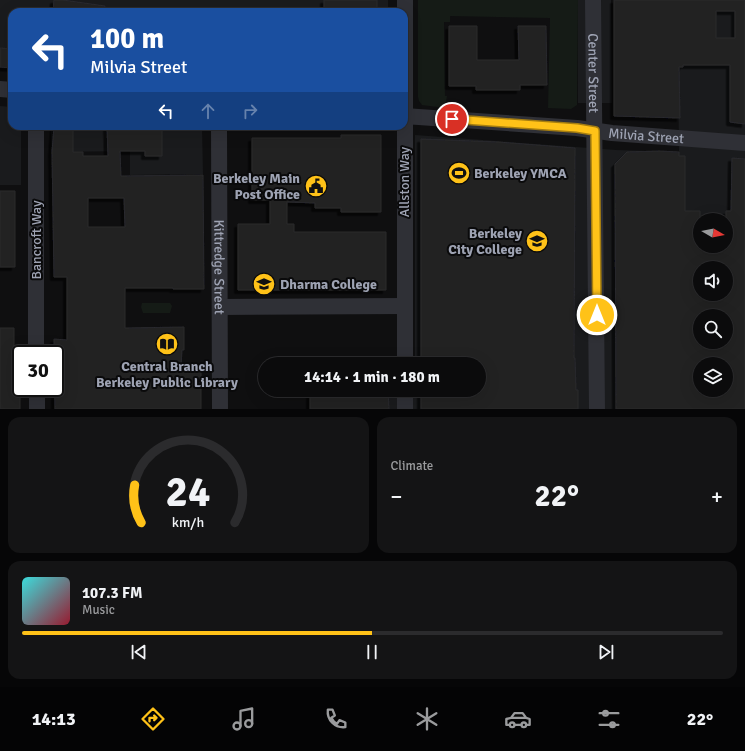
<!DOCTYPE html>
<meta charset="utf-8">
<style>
:root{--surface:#0b0b0c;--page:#141415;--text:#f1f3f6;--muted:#9a9b9d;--line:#2b2b2d;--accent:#ffc218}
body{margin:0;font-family:Signika,sans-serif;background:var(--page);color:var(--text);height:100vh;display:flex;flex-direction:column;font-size:15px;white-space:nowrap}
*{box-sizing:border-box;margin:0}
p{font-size:13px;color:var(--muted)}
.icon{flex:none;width:22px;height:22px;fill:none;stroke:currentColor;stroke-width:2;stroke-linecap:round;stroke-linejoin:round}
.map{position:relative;height:409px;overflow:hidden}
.side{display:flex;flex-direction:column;gap:8px;padding:8px;background:#060607;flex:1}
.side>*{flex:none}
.guide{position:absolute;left:8px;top:8px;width:400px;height:122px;border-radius:12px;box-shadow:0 4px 16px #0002,0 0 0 1px var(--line);background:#1a4fa0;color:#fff;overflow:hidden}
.needle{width:26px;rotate:99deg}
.tools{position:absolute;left:693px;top:213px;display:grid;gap:8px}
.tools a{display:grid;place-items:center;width:40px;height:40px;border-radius:50%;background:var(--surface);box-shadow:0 4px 16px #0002,0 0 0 1px var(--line);font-size:20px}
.speed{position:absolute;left:12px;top:345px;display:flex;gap:8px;font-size:20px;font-weight:700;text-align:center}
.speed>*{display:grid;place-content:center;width:52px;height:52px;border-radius:50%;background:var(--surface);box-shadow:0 4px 16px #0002,0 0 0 1px var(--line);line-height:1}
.speed .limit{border:2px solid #111;border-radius:6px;background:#fff;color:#111}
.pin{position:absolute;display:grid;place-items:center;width:34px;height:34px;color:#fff;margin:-17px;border:2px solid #fff;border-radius:50%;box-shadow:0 1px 4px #0007}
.me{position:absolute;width:44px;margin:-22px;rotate:0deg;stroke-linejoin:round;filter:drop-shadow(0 0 3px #0008)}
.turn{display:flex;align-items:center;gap:14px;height:84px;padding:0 16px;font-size:18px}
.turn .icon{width:52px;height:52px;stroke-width:2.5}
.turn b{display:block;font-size:28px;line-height:34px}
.lanes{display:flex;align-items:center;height:38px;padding:0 16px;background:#0003;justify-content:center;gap:20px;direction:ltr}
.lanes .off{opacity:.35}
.big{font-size:30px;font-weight:800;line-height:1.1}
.side .card{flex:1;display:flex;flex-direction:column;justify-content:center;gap:6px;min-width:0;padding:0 14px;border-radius:12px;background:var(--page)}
.side .dial{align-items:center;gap:0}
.dial svg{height:104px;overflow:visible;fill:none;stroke:var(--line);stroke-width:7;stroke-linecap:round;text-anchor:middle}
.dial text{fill:var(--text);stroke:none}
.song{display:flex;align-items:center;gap:12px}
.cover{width:48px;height:48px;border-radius:6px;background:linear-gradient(135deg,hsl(180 70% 55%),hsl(350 70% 35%))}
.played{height:4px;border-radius:2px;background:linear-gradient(90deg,var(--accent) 50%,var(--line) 50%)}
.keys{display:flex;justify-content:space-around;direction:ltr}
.heat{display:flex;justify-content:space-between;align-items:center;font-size:22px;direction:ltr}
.side .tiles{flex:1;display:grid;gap:8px;grid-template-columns:1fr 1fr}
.card:last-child{grid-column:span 2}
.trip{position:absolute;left:258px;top:357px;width:228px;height:40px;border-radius:20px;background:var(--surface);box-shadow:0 4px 16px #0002,0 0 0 1px var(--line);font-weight:800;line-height:40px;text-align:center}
.dock{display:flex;height:64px;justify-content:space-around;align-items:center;background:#040405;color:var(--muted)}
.dock .icon{width:28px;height:28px}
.dock .current{color:var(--accent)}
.dock b{font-size:18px;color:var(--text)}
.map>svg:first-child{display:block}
</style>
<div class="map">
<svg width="745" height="409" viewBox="0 0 745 409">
<defs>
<filter id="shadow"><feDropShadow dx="-3.5" dy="3.5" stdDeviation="0" flood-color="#0009"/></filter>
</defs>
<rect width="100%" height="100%" fill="#0f0f10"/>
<!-- built -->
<path fill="#1a1b1d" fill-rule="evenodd" d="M0 0H388V12H12V69L0 68Z
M578 0H611L612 103H578Z
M681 0H745V409H310V390H479V364H415V135L616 150 679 152 678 66ZM700 220H726V246H700ZM700 268H726V294H700ZM700 316H726V342H700ZM700 364H726V390H700Z
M0 106 12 107V126H21V185H0Z
M51 126H202L203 174 130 175V151L51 152Z"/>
<!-- green -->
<path fill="#151b16" d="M418 0H578L577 105 571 109 548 108 550 18 450 16V22H444L445 96H447L446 102H445V108L422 105 419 101 418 97Z
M142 303H170L172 306 170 313H143L141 307Z"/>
<!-- building -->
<path fill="#222224" stroke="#29292d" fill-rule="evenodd" filter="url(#shadow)" d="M54 0H63L105 6 104 12H53Z
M324 0H377V12L324 11Z
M614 0H745V124L730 122V65H683V67H679L680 118 614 116ZM716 11H735V38H716Z
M449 26H477V60H519L518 26H546L547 85H520V90H476V86H449Z
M0 48 12 49V68L0 67Z
M54 126H73V152H83V156H108L107 126H162V156H145V151H120L121 176 203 175 204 289H173V288H125V328L184 327V350H182L181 368H201V409H55L54 339 67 340V277H54L52 152ZM88 198H124L125 227H88Z
M341 135H381V212H341V208H315V203L287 202V224H294V232H386V290H238V224H270V200H252V138H341Z
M421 139 498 142 575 148 574 358H575L576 390H578V409H421V390H479V364H421Z
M659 151 679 152V156H685V211H700V246H726V211H731L732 158 745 159V409H616L615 164 627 152ZM700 268H726V294H700ZM700 316H726V342H700ZM700 364H726V390H700Z
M0 191H15V267H0Z
M0 328H14V353H20V409H0Z
M310 390H388L389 409H310Z"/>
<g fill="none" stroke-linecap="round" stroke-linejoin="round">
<!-- minor -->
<g stroke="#2f3036" stroke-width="16">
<path id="s1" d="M593 0 597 409"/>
<path d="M0 89 12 90"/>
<path id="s2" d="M404 116 577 128 612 133 745 143"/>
<path d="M36 126V354"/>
<path id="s3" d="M219 126 220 409"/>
<path d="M220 307 404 306"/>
<path d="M405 364V0"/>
<path d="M37 388V409"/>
<path d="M405 390V409"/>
</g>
</g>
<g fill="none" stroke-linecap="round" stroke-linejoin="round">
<!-- route casing -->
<g stroke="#a67e10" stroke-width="10">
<path id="route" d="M452 119 577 128 595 131 597 315"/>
</g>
<!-- route -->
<use href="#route" stroke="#ffc218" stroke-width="7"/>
</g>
<!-- icons -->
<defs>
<g id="stadium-disc" transform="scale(1.15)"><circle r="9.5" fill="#ffc218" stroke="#0a0a0b"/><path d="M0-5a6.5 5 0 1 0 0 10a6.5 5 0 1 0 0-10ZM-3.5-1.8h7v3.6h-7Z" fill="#111"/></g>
<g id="civic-disc" transform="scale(1.15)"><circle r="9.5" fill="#ffc218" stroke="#0a0a0b"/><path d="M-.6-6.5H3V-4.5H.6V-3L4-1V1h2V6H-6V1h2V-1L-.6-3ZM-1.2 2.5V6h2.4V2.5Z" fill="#111"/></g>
<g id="university-disc" transform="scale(1.15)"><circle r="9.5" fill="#ffc218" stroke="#0a0a0b"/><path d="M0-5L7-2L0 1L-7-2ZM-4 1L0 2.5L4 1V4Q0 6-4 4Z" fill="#111"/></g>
<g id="library-disc" transform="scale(1.15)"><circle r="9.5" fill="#ffc218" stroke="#0a0a0b"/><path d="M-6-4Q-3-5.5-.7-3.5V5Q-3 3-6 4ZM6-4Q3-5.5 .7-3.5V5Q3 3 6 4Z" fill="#111"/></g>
</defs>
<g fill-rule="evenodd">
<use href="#stadium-disc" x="459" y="173"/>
<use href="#civic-disc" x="316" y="186"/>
<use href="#university-disc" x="537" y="241"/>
<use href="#university-disc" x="264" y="284"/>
<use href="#library-disc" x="167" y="344"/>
</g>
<g text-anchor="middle" stroke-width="4" stroke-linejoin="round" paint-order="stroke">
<!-- street labels -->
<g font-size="14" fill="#9ea3b3" stroke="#0a0a0b">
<text dy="5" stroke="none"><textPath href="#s1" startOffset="73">Center Street</textPath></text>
<text dy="5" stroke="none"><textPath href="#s2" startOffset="243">Milvia Street</textPath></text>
<text transform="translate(404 182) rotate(-90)" y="5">Allston Way</text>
<text transform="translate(36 240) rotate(-90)" y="5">Bancroft Way</text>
<text dy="5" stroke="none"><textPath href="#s3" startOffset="141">Kittredge Street</textPath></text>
</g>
<!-- poi labels -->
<g font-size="14" font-weight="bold" fill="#9ea3b3" stroke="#0a0a0b" text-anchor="start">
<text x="474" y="178">Berkeley YMCA</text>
<text x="300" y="183" text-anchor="end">Berkeley Main<tspan x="300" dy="16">Post Office</tspan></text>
<text x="522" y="238" text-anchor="end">Berkeley<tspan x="522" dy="16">City College</tspan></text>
<text x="280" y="289">Dharma College</text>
<text x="167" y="371" text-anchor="middle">Central Branch<tspan x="167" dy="16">Berkeley Public Library</tspan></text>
</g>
</g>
</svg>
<div class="tools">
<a><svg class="needle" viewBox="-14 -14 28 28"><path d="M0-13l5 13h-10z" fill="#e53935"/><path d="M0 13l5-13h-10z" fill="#9a9b9d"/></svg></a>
<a><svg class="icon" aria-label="sound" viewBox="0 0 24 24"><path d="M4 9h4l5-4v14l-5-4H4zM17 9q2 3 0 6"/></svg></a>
<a><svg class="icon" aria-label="search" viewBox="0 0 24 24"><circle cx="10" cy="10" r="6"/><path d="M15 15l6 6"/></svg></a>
<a><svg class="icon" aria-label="layers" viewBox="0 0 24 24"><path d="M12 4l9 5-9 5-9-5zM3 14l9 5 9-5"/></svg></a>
</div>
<div class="speed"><div class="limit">30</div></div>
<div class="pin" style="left:452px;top:119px;background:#d93025"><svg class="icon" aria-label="arrive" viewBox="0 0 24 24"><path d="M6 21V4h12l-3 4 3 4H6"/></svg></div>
<svg class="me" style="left:597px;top:315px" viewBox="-20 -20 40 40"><circle r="17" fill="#ffc218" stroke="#fff" stroke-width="3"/><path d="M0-11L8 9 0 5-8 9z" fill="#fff"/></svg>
<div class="trip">14:14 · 1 min · 180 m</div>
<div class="guide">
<div class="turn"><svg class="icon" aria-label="left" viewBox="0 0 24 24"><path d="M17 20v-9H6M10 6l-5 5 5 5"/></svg><div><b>100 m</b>Milvia Street</div></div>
<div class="lanes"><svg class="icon" aria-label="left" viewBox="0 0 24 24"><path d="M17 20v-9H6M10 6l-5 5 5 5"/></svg><svg class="icon off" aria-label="ahead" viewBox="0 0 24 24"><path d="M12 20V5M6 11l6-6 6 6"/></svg><svg class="icon off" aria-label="right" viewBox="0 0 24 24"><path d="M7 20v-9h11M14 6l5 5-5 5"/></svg></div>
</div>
</div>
<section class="side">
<div class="tiles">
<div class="card dial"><svg viewBox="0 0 100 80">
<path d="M14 69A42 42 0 1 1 86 69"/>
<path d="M14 69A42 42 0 0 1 9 40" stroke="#ffc218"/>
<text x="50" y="56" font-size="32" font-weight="700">24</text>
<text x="50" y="72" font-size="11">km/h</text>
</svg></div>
<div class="card"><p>Climate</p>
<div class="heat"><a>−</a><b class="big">22°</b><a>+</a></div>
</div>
<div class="card">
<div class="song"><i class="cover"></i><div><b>107.3 FM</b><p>Music</p></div></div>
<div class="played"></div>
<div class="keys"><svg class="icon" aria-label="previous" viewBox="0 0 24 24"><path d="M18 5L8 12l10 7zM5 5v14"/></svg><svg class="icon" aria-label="pause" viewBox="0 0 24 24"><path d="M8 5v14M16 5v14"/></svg><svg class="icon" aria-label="next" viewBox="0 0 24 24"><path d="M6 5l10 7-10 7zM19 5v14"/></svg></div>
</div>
</div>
</section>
<nav class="dock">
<b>14:13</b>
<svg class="icon current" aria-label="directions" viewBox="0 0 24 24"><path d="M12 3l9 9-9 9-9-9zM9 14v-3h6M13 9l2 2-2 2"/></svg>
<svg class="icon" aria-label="music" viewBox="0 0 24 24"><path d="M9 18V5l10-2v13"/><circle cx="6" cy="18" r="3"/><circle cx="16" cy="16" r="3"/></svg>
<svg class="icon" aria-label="phone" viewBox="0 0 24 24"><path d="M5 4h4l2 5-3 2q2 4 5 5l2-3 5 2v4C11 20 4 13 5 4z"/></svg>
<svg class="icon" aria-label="climate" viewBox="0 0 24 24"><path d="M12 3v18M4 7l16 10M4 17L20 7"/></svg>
<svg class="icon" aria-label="car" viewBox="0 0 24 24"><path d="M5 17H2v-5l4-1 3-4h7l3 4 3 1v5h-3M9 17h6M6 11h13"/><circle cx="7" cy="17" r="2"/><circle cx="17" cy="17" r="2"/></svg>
<svg class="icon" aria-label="filters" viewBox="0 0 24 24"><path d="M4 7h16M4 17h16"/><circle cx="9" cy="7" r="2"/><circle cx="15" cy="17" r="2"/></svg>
<b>22°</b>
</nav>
